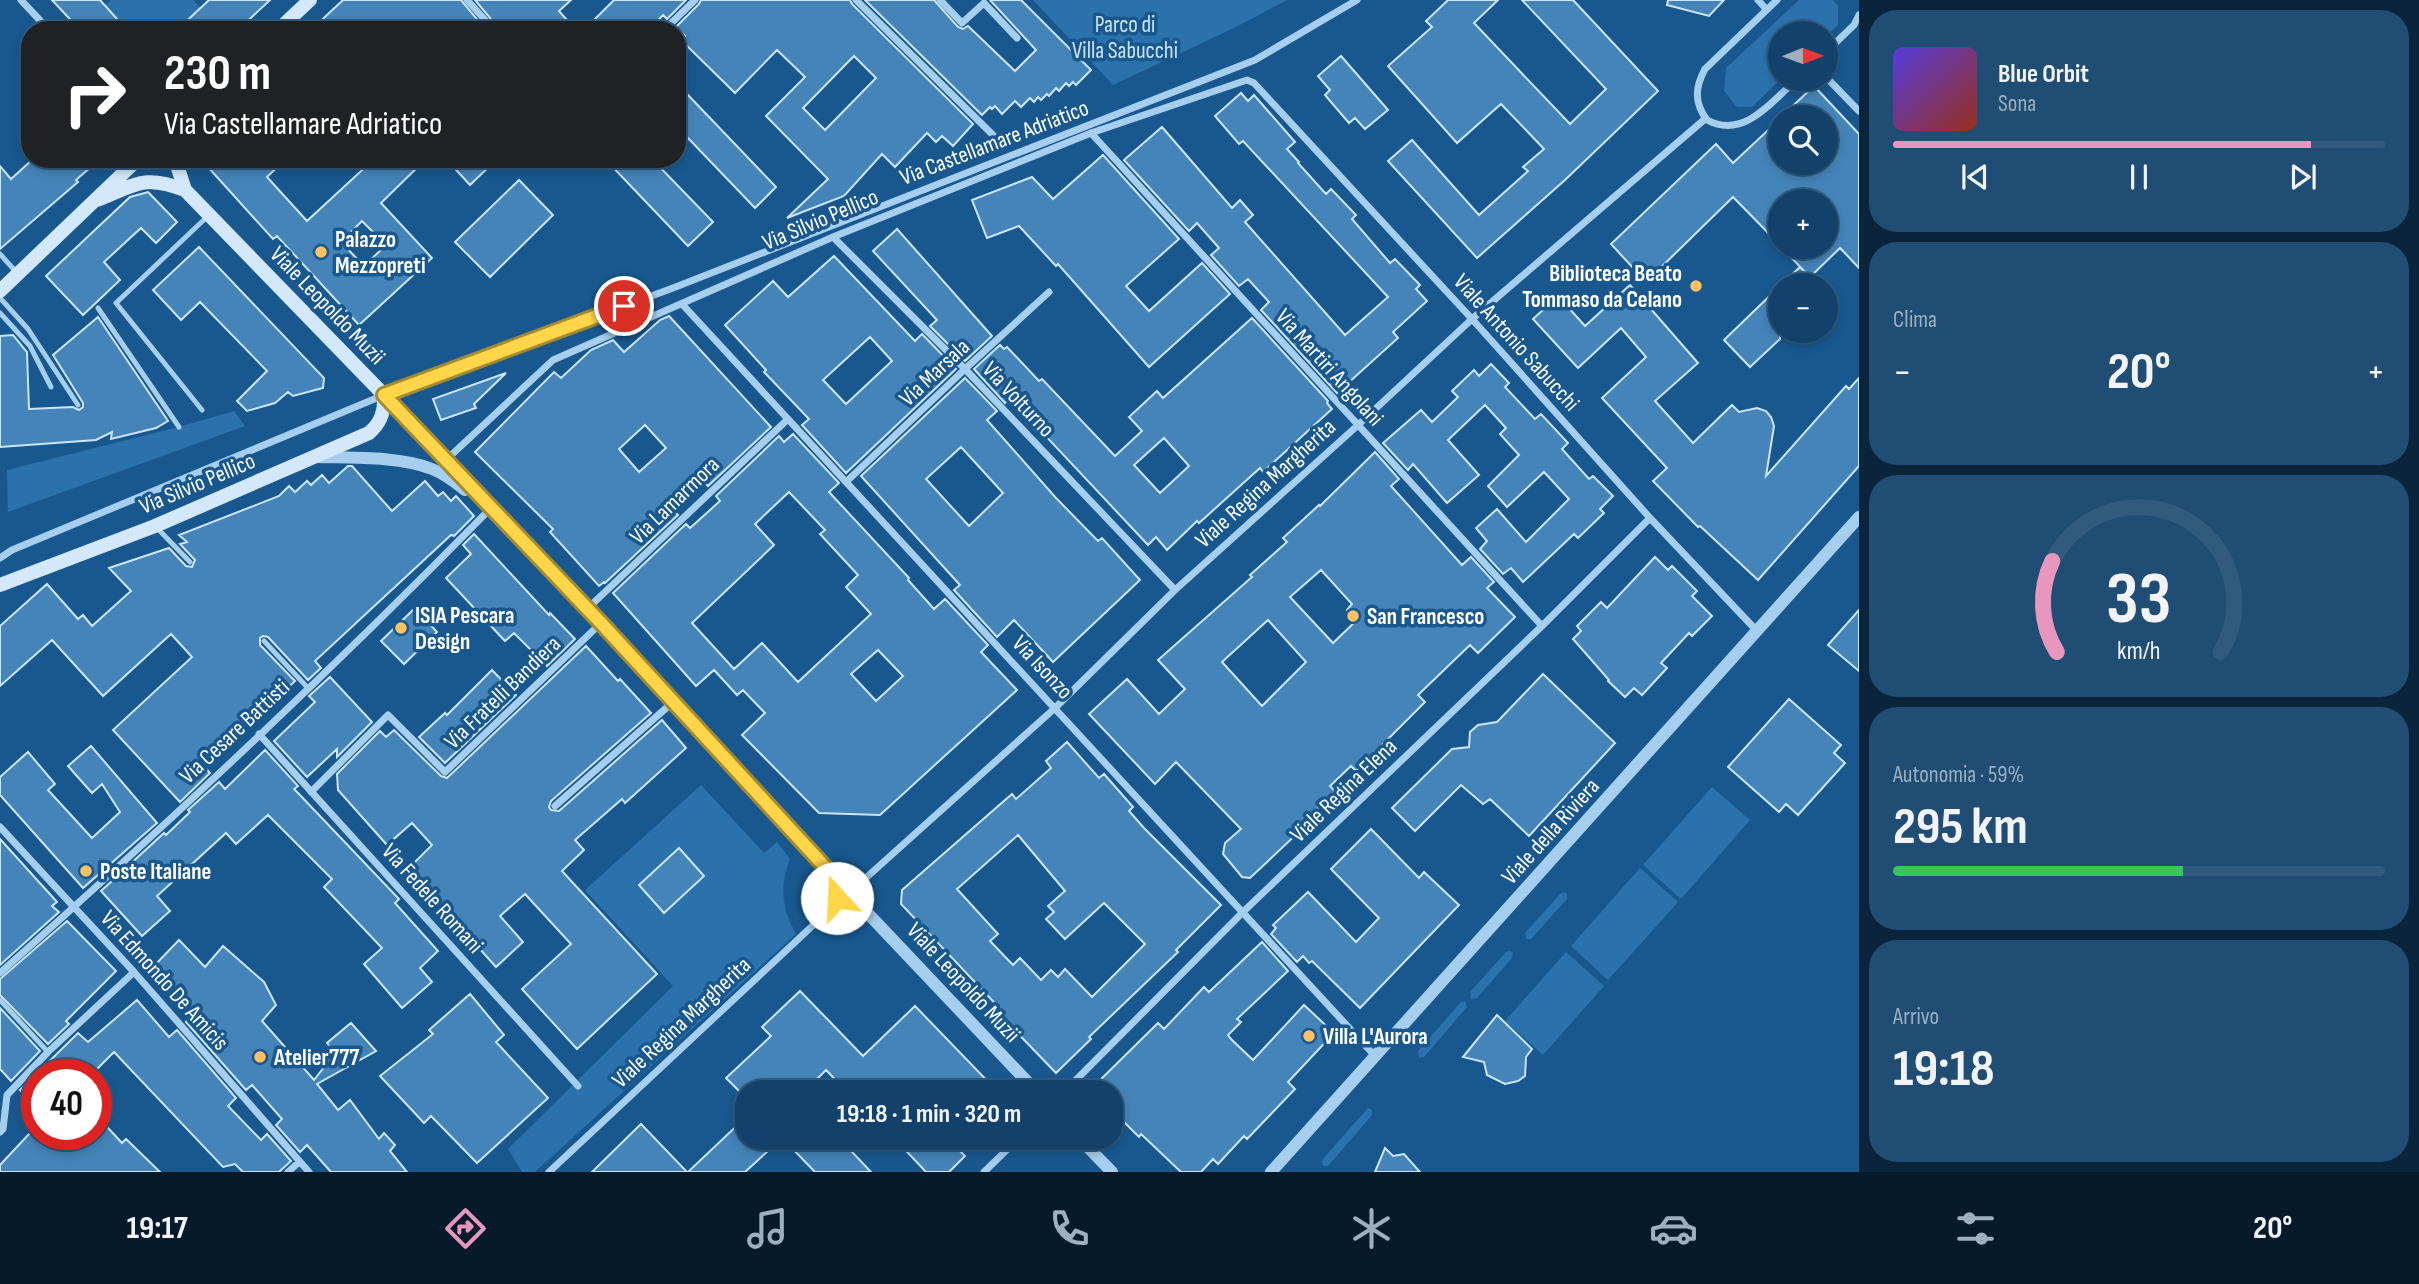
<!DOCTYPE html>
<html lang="it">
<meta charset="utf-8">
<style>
:root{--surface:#12426b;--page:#1f4d73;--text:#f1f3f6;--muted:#9cb0c1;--line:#315b7e;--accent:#e797bd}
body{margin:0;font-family:"Sofia Sans Condensed",sans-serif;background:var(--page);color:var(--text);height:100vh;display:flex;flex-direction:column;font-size:26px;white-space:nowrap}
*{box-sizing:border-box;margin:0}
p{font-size:23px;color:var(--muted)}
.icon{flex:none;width:38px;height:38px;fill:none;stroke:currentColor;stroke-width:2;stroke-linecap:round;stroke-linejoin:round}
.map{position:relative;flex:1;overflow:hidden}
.details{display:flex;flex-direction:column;gap:10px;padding:10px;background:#0a243b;width:560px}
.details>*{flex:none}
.banner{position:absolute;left:21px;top:21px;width:665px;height:147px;border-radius:28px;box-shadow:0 4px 10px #0003,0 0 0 2px var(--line);background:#202124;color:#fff;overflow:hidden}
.needle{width:46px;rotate:89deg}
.controls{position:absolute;left:1768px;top:21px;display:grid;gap:14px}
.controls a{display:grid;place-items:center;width:70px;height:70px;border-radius:50%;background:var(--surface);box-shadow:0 4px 10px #0003,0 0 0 2px var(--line);font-size:35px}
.speed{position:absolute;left:21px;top:1059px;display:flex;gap:14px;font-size:35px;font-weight:700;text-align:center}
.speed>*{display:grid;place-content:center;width:91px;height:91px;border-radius:50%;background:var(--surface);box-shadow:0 4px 10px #0003,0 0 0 2px var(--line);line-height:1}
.speed .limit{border:10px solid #d22;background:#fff;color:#111}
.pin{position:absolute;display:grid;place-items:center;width:60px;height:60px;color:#fff;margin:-30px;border:4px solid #fff;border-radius:50%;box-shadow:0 2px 7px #0007}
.me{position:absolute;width:77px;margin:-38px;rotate:340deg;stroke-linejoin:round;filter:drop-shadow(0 0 5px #0008)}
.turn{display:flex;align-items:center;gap:24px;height:147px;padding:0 28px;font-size:32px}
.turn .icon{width:91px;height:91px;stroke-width:2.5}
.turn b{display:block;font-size:49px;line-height:60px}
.big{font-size:52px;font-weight:700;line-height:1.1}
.details .card{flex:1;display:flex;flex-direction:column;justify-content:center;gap:10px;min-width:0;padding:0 24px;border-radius:28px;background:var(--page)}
.details .dial{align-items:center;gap:0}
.dial svg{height:182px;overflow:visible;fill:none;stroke:var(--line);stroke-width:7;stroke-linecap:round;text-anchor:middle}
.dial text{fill:var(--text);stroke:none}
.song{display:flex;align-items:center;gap:21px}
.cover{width:84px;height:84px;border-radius:10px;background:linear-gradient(135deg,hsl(250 70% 55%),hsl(10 70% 35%))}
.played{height:7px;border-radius:4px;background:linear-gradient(90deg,var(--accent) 85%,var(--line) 85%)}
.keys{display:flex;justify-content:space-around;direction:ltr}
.heat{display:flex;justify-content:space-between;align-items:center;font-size:38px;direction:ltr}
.charge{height:10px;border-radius:5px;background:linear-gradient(90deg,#34c759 59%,var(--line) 0)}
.trip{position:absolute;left:735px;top:1080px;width:388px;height:70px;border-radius:28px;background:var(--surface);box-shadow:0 4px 10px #0003,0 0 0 2px var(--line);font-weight:700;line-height:70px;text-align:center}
.menu{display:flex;height:112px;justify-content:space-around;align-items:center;background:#071a2b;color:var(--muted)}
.menu .icon{width:49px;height:49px}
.menu .on{color:var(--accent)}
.menu b{font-size:32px;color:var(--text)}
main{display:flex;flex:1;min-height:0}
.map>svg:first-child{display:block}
</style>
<main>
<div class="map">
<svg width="1859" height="1172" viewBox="0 0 1859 1172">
<rect width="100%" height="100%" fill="#18588f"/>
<!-- green -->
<path fill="#2b72ad" d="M111 0H193L201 8 177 30H127L105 5Z
M1033 0H1287L1234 28 1113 85Z
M1799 0H1833L1838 6V25L1825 37V33H1780L1781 79 1752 107H1737L1724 91 1726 68Z
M234 411 245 426 8 512 7 470 179 427Z
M701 785 764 853 777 842 790 859C779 886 782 909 796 934L535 1172H522L508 1149 673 986 585 890Z
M1712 787 1750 820 1681 899 1643 865Z
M1640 868 1678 902 1608 980 1571 946Z
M1564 892 1567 894V899L1531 939H1526L1525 933 1561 893Z
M1510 951 1513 953 1512 958 1477 998 1471 999 1470 992 1506 952Z
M1566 952 1604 986 1543 1055 1505 1021Z
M1465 1001 1467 1007 1424 1057 1419 1058 1418 1051 1461 1002Z
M1368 1108 1372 1110V1115L1328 1166H1323L1322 1160Z"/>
<!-- building -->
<path fill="#4584b8" stroke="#cbe5fb" stroke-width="2" fill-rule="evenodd" d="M52 0H100L127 30H80Z
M209 0H270L238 30H177Z
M343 0H461L486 30H311Z
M475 0H571L559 11 576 30H500Z
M614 0H686L667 19 663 15 649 30H584Z
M701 0H850L852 4 973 124 953 146 942 136 936 142 927 133 895 167 882 154 844 196 787 218 828 179 766 116 805 77 777 50 735 93 681 40 685 36 676 27 699 4ZM854 56 876 78 825 130 803 108Z
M865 0H934L958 27 963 29 968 26 1015 71 1036 50 990 0H1021L1091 70 1076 85 1073 82 1069 86 1066 83 1059 91 1056 88 1049 96 1047 94 1041 100 1038 97 1034 102 1030 98 1021 107 1015 101 1002 114 995 106 992 109 990 107 982 115Z
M1448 0H1498L1474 23 1570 124 1606 89 1522 0H1573L1658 91 1565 180 1477 258 1388 161 1412 140 1479 215 1528 171 1523 167 1544 149 1501 104 1457 143 1388 66 1432 27 1426 21Z
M1668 0H1724L1709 16 1667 5Z
M1341 56 1388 110 1365 129 1355 118 1349 123 1325 95 1330 90 1318 76Z
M1814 86 1859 134V268L1840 248 1810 277 1781 247H1825V201H1780V245L1733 197 1646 282 1611 244 1716 144 1733 163 1780 119V163H1825V117H1781Z
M1241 93 1248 101 1254 95 1295 142 1287 149 1299 162 1298 163 1326 194 1331 189 1356 215 1352 219 1390 263 1395 259 1420 285 1416 289 1427 301 1393 332 1398 338 1337 393 1261 310 1269 302 1248 279 1239 286 1211 255 1219 248 1197 223 1189 231 1124 160 1162 127 1232 208 1240 200 1253 215 1245 222 1345 335 1388 297 1243 141 1239 144 1215 116Z
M688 95 776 187 755 208 687 137 677 147V106Z
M1103 155 1179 239 1126 286 1149 311 1202 263 1230 294 1149 367 1058 264 1056 266 1019 226 987 238 972 200 1032 177 1053 199Z
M33 159H100L76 180 78 182 0 249V166L11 179Z
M214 159H286L267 177 307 221 374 159H426L381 203 432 258 359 325 277 236 273 239 207 166ZM362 221 386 245 364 266 341 242Z
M446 159H497L470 185Z
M605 159H652L713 222 688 246Z
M519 180 553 215 490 277 455 242Z
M148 192 177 222 156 243 141 228 104 262 120 280 83 315 46 276 130 197Z
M897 229 992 336 965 361 930 326 937 320 873 251Z
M199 247 324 378 323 388 293 396 288 392 275 403 247 411 237 401 267 371 200 302 181 320 153 290Z
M834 256 915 341 922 334 956 369 846 473 802 425 809 419 764 372 766 370 725 325 773 281 788 297ZM870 337 892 361 846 404 823 380Z
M1800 267 1818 285H1781Z
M1630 285 1698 363 1655 401 1693 443 1732 405 1739 412 1757 408 1766 411 1771 417 1774 426 1766 476 1846 386 1849 389 1859 378V466L1758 580 1700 526 1698 527 1653 481 1667 468 1602 398 1646 357 1621 328 1578 368 1533 319 1558 296 1585 326Z
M1780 286V339L1750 367 1724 340Z
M669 316 771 427 708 486 699 477 669 504 678 515 605 583 604 582 599 586 550 532 553 529 475 452 554 372 561 378 591 350 613 340 624 352 660 320ZM645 425 666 448 639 472 619 449Z
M98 317 168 421 156 428 111 439 112 432 96 440 0 447V336L13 335 27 352 29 409 73 407 79 410 83 407V403L53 355Z
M1252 318 1328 401 1327 403 1332 409 1263 472 1260 468 1199 523 1197 521 1167 550 1156 537 1148 545 1010 398 1005 403 974 369 1000 345 1004 349 1007 347 1039 381 1042 379 1115 456 1142 431 1129 417 1157 391 1163 398ZM1164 438 1189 466 1160 493 1134 465Z
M1491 364 1509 383 1505 387 1535 419 1541 414 1568 443 1562 449 1589 479 1593 476 1613 496 1600 509 1604 513 1578 538 1574 534 1523 582 1511 568 1503 574 1480 549 1487 541 1476 528 1497 509 1526 542 1569 499 1544 472 1507 507 1488 486 1519 455 1500 434 1506 428 1485 405 1448 440 1479 475 1447 503 1413 464 1408 470 1383 443 1421 410 1432 422 1458 397 1452 391 1474 370 1479 376Z
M506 373 474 404 476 408 441 420 433 399Z
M965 378 997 411 987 420 1056 498 1098 541 1102 538 1140 580 1053 662 1014 620 997 637 954 590 960 585 861 476ZM961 447 1003 493 969 526 926 479Z
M793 434 839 483 829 492 909 578 908 580 934 609 945 599 988 645 981 652 1017 690 880 815 819 813 742 735 765 713 743 690 737 695 714 670 696 686 613 593 686 524 690 528 720 501 716 496 779 436 784 442ZM789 492 825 530 820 534 858 575 846 587 871 614 798 682 762 643 734 669 692 623 774 545 755 524ZM878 650 903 676 876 701 851 674Z
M1375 452 1399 479 1391 486 1462 565 1471 557 1494 582 1487 588 1515 617 1478 653 1470 645 1418 695 1425 702 1356 771 1351 766 1330 786 1335 791 1299 827 1302 829 1250 878 1242 877 1223 854 1225 843 1241 829 1176 762 1155 784 1089 714 1127 679 1159 714 1185 689 1158 660 1252 577 1250 575 1287 542 1283 538 1319 505 1320 506ZM1321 570 1352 604 1347 610 1357 620 1333 643 1290 597ZM1268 620 1306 662 1262 706 1222 662Z
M348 466H352L392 511 425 481 438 496 443 492 451 501 456 496 474 516 454 536 451 535 315 661 321 668 308 680 268 637 263 636 260 638V645L295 681 204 766 210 773 180 802 113 730 192 657 171 634 103 696 52 640 0 686V626L47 584 78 619 83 615 92 626 131 591 109 568 169 548 186 566 192 567 195 560 180 544 187 542 179 535 279 496 289 486 295 492 307 481 311 485 322 475 329 483Z
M474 534 549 615 550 613 575 639 547 666 514 633 505 641 446 578 471 554 463 545Z
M1655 557 1668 570 1672 566 1697 591 1692 596 1712 616 1692 636 1689 633 1661 663 1667 668 1642 695 1634 688 1625 697 1608 681 1609 680 1573 639 1581 631 1577 626 1601 602 1607 608Z
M415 608 437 632 404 664 381 641Z
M1859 610V671L1828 645Z
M586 646 618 681 620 679 651 713 551 801 549 807 551 810 559 811 662 720 686 748 625 803 622 799 575 840 584 850 562 871 657 974 577 1049 522 989 571 944 525 894 500 916 523 942 496 967 408 869 432 845 412 823 387 845 338 790 337 774 380 731 386 737 394 730 441 776 447 778Z
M492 670 516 695 445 763 419 737 445 713 447 715Z
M1543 674 1615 743 1529 836 1490 799 1483 804 1461 785 1415 831 1392 808 1452 749 1469 747 1470 732 1478 725 1497 722Z
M330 677 372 722 337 757V749L307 777 274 741 315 702 309 696Z
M1789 699 1841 745 1834 753 1845 763 1798 815 1786 804 1779 812 1728 767Z
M1067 742 1099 778 1104 774 1133 807 1129 811 1144 828 1221 905 1176 950 1178 952 1089 1037 1091 1039 1056 1073 1002 1017 1005 1014 901 904 902 890 1012 794 1016 799 1051 768 1046 761ZM1018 835 1065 891 1048 906 1054 912 1046 919 1065 939 1104 903 1145 944 1092 997 1065 969 1058 977 1051 970 1041 980 1020 958 1013 965 990 941 998 934 957 889Z
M91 746 157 823 83 888 0 795V777L28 752 55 784 48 790 92 838 120 812 102 784 92 793 68 766Z
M265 750 298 786 294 789 298 793 399 899 395 903 438 951 420 968 432 982 402 1008 364 964 382 948 324 887 332 879 268 815 236 844 226 833 157 896 170 911 142 936 101 891 164 833 166 835 190 812 188 810 219 782 225 789Z
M1371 829 1419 878 1424 872 1459 905 1360 1008 1312 961 1309 963 1303 956 1297 962 1271 934 1276 928 1273 925 1308 892 1356 942 1379 918 1331 869Z
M0 839 57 902 52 906 59 912 0 965Z
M679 848 704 876 664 913 639 885Z
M67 921 116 971 66 1021 69 1024 48 1044 0 995V979Z
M179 940 205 967 223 946 264 982 276 1005 262 1021 314 1080 335 1053 327 1043 351 1023 376 1051 317 1084 338 1110 350 1100 379 1139 384 1133 395 1145 390 1151 407 1172H331L307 1145 300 1152 276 1125 282 1119 252 1085 246 1090 186 1022 193 1015 152 968Z
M1262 942 1288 971 1237 1019 1241 1022 1228 1035 1231 1039 1253 1060 1304 1005 1334 1033 1288 1082 1295 1089 1247 1139 1244 1136 1218 1164 1213 1159 1201 1172H1181L1141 1134 1139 1137 1111 1109V1092H1088L1158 1023 1164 1029 1204 987 1209 992Z
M800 991 863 1056 915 1006 998 1092H847L826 1070 804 1092H740L726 1078 771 1036 762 1027Z
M470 994 504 1035 496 1042 548 1098 477 1163 431 1116 424 1123 380 1076 433 1034 429 1030Z
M137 1000 169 1037 177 1030 236 1098 228 1106 261 1140 267 1134 291 1161 279 1172H243L235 1164 223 1167 114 1052 92 1074H37V1108L20 1090 78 1033 88 1042Z
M0 1008 40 1051 11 1081 0 1069Z
M1497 1015 1532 1049 1526 1057 1525 1076 1518 1081 1505 1084 1487 1075 1484 1062 1463 1057Z
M96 1115 122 1143 126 1139 160 1172H0V1165L29 1134H96Z
M747 1116V1138H782L745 1172H688Z
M641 1124 687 1172H592Z
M782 1138H839L871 1172H815Z
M894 1138H947L965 1156 949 1172H926Z
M1385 1148 1393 1156 1404 1154 1420 1172H1375Z"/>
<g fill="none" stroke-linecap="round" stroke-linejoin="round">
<!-- service -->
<path stroke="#a5ceef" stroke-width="5" d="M0 254 17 273
M0 298 28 329 78 405
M98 308 179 427
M0 313 30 346 51 387
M202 410 116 303 209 215
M156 527 190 562
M264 641 308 688
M0 1000 48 1052"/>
<!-- minor -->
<path stroke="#a5ceef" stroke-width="7" d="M21 0 49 30
M467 0 494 30
M856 0 993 135
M940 0 962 23 984 3 1017 38
M1758 0 1766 9
M1777 0 1705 69C1695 87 1694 103 1707 120 1744 140 1772 101 1797 79
M664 30 695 0
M1825 53 1854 25 1859 15
M1825 76 1859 111
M1091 133 1542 626
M833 237 965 369 1175 590
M682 304 1375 1056
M446 460 553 360 833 237 1091 133 1247 80 1254 83 1472 319 1650 518 1757 631
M846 482 965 369 1049 292
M0 558 12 550 384 395 673 288 1255 60 1357 0
M587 609 788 419
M259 734 578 1086
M311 792 388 715 445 772 601 623
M555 806 673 702
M0 827 134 972 309 1172
M858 885 1055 708 1175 590 1357 426 1472 319 1705 119
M0 973C167 825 331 671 488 511
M1064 1092 1243 912 1542 626 1650 518
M0 1132 3 1129 7 1095 48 1052 134 972
M288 1172 299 1162
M549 1172 839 901
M984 1172 1019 1138"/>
<!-- tertiary -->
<path stroke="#a5ceef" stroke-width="12" d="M384 395 601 623 841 884
M316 457C351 458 399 456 432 469 445 474 455 482 465 490
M836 894a13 13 0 1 1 26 0a13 13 0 1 1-26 0Z
M858 903 1037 1092
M1079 1138 1112 1172
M1271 1172 1859 517"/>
<!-- secondary -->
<path stroke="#d3e8fa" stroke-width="14" d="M278 30 310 0
M175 159 185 190
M0 291 138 159
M0 585 155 526 369 433C381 423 385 411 384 395L185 190C143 174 136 185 97 200"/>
</g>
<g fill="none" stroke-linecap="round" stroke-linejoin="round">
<!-- route casing -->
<g stroke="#a68a30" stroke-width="18">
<path id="route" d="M624 306 384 395 601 623 837 880 841 884 837 891V898"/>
</g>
<!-- route -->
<use href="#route" stroke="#ffd54a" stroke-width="12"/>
</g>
<!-- markers -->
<g fill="#ffc263" stroke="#18588f" stroke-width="2.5">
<circle cx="321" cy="252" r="7"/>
<circle cx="1696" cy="286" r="7"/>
<circle cx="1353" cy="616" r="7"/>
<circle cx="401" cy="628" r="7"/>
<circle cx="86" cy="871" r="7"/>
<circle cx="1309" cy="1036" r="7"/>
<circle cx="260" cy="1057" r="7"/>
</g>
<g text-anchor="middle" stroke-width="7" stroke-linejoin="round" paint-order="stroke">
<!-- park labels -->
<g font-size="23" fill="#cbe5fb" stroke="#18588f">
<text x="1125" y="32">Parco di<tspan x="1125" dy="26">Villa Sabucchi</tspan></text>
</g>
<!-- street labels -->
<g font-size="23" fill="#fff" stroke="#18588f">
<text transform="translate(994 142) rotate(-21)" y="8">Via Castellamare Adriatico</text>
<text transform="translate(820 219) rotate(-23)" y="8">Via Silvio Pellico</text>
<text transform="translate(328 305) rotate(46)" y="8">Viale Leopoldo Muzii</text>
<text transform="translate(1517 342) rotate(48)" y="8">Viale Antonio Sabucchi</text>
<text transform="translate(1330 367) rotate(48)" y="8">Via Martiri Angolani</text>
<text transform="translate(934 372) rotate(-43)" y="8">Via Marsala</text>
<text transform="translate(1019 399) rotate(47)" y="8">Via Volturno</text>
<text transform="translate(197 483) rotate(-23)" y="8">Via Silvio Pellico</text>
<text transform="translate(1265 483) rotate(-42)" y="8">Viale Regina Margherita</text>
<text transform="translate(674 500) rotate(-44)" y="8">Via Lamarmora</text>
<text transform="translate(1043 667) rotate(47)" y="8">Via Isonzo</text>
<text transform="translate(502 692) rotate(-44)" y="8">Via Fratelli Bandiera</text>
<text transform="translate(234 731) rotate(-43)" y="8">Via Cesare Battisti</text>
<text transform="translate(1343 790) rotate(-44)" y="8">Viale Regina Elena</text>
<text transform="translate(1550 831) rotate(-48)" y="8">Viale della Riviera</text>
<text transform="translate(433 898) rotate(48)" y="8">Via Fedele Romani</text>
<text transform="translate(165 980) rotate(48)" y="8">Via Edmondo De Amicis</text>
<text transform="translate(964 982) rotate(47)" y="8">Viale Leopoldo Muzii</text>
<text transform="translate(681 1022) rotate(-43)" y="8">Viale Regina Margherita</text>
</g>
<!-- poi labels -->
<g font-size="23" font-weight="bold" fill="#fff" stroke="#18588f" text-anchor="start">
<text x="335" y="247">Palazzo<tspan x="335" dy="26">Mezzopreti</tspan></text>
<text x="1682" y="281" text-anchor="end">Biblioteca Beato<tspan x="1682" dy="26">Tommaso da Celano</tspan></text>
<text x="415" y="623">ISIA Pescara<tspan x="415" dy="26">Design</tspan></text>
<text x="1367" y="624">San Francesco</text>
<text x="100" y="879">Poste Italiane</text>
<text x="1323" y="1044">Villa L'Aurora</text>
<text x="274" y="1065">Atelier777</text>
</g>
</g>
</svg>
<div class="controls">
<a><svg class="needle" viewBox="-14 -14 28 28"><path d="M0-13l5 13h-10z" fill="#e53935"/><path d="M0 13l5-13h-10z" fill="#9cb0c1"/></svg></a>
<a><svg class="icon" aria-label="search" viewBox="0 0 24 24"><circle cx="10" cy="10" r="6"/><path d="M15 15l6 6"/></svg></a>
<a>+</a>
<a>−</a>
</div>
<div class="speed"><div class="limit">40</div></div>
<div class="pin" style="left:624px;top:306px;background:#d93025"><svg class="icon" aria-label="arrive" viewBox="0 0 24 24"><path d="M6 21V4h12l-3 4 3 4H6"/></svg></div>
<svg class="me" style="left:837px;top:898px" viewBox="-20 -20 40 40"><circle r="19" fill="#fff"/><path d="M0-13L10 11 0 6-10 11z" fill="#ffd54a"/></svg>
<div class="trip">19:18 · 1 min · 320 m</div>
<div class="banner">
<div class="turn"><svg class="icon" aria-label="right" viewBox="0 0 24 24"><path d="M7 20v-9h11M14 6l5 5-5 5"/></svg><div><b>230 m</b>Via Castellamare Adriatico</div></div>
</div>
</div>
<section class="details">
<div class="card">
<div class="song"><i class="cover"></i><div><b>Blue Orbit</b><p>Sona</p></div></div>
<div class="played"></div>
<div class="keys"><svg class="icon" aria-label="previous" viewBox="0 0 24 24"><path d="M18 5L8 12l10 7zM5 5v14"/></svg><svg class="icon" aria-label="pause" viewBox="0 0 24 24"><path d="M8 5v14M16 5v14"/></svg><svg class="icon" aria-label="next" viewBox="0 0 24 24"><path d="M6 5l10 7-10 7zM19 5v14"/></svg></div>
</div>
<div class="card"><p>Clima</p>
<div class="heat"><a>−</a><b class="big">20°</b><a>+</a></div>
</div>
<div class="card dial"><svg viewBox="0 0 100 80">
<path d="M14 69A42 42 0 1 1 86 69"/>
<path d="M14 69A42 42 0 0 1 12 29" stroke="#e797bd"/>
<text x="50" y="56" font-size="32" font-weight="700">33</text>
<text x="50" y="72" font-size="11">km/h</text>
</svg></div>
<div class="card"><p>Autonomia · 59%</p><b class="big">295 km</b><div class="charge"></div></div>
<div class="card"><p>Arrivo</p><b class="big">19:18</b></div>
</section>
</main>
<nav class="menu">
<b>19:17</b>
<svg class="icon on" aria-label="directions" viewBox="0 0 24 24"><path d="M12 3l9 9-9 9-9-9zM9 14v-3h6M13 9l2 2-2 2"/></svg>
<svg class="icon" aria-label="music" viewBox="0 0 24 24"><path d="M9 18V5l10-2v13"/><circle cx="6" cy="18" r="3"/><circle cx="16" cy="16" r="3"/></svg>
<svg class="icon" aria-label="phone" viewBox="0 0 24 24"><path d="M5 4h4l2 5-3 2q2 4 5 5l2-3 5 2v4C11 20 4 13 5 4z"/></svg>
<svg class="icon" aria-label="climate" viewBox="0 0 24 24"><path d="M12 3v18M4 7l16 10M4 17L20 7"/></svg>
<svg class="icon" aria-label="car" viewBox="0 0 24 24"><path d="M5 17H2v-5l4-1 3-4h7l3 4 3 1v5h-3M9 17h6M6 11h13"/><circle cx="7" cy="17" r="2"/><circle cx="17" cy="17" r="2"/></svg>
<svg class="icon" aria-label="filters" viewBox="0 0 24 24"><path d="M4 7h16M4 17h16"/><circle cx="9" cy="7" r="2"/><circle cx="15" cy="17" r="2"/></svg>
<b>20°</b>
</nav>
